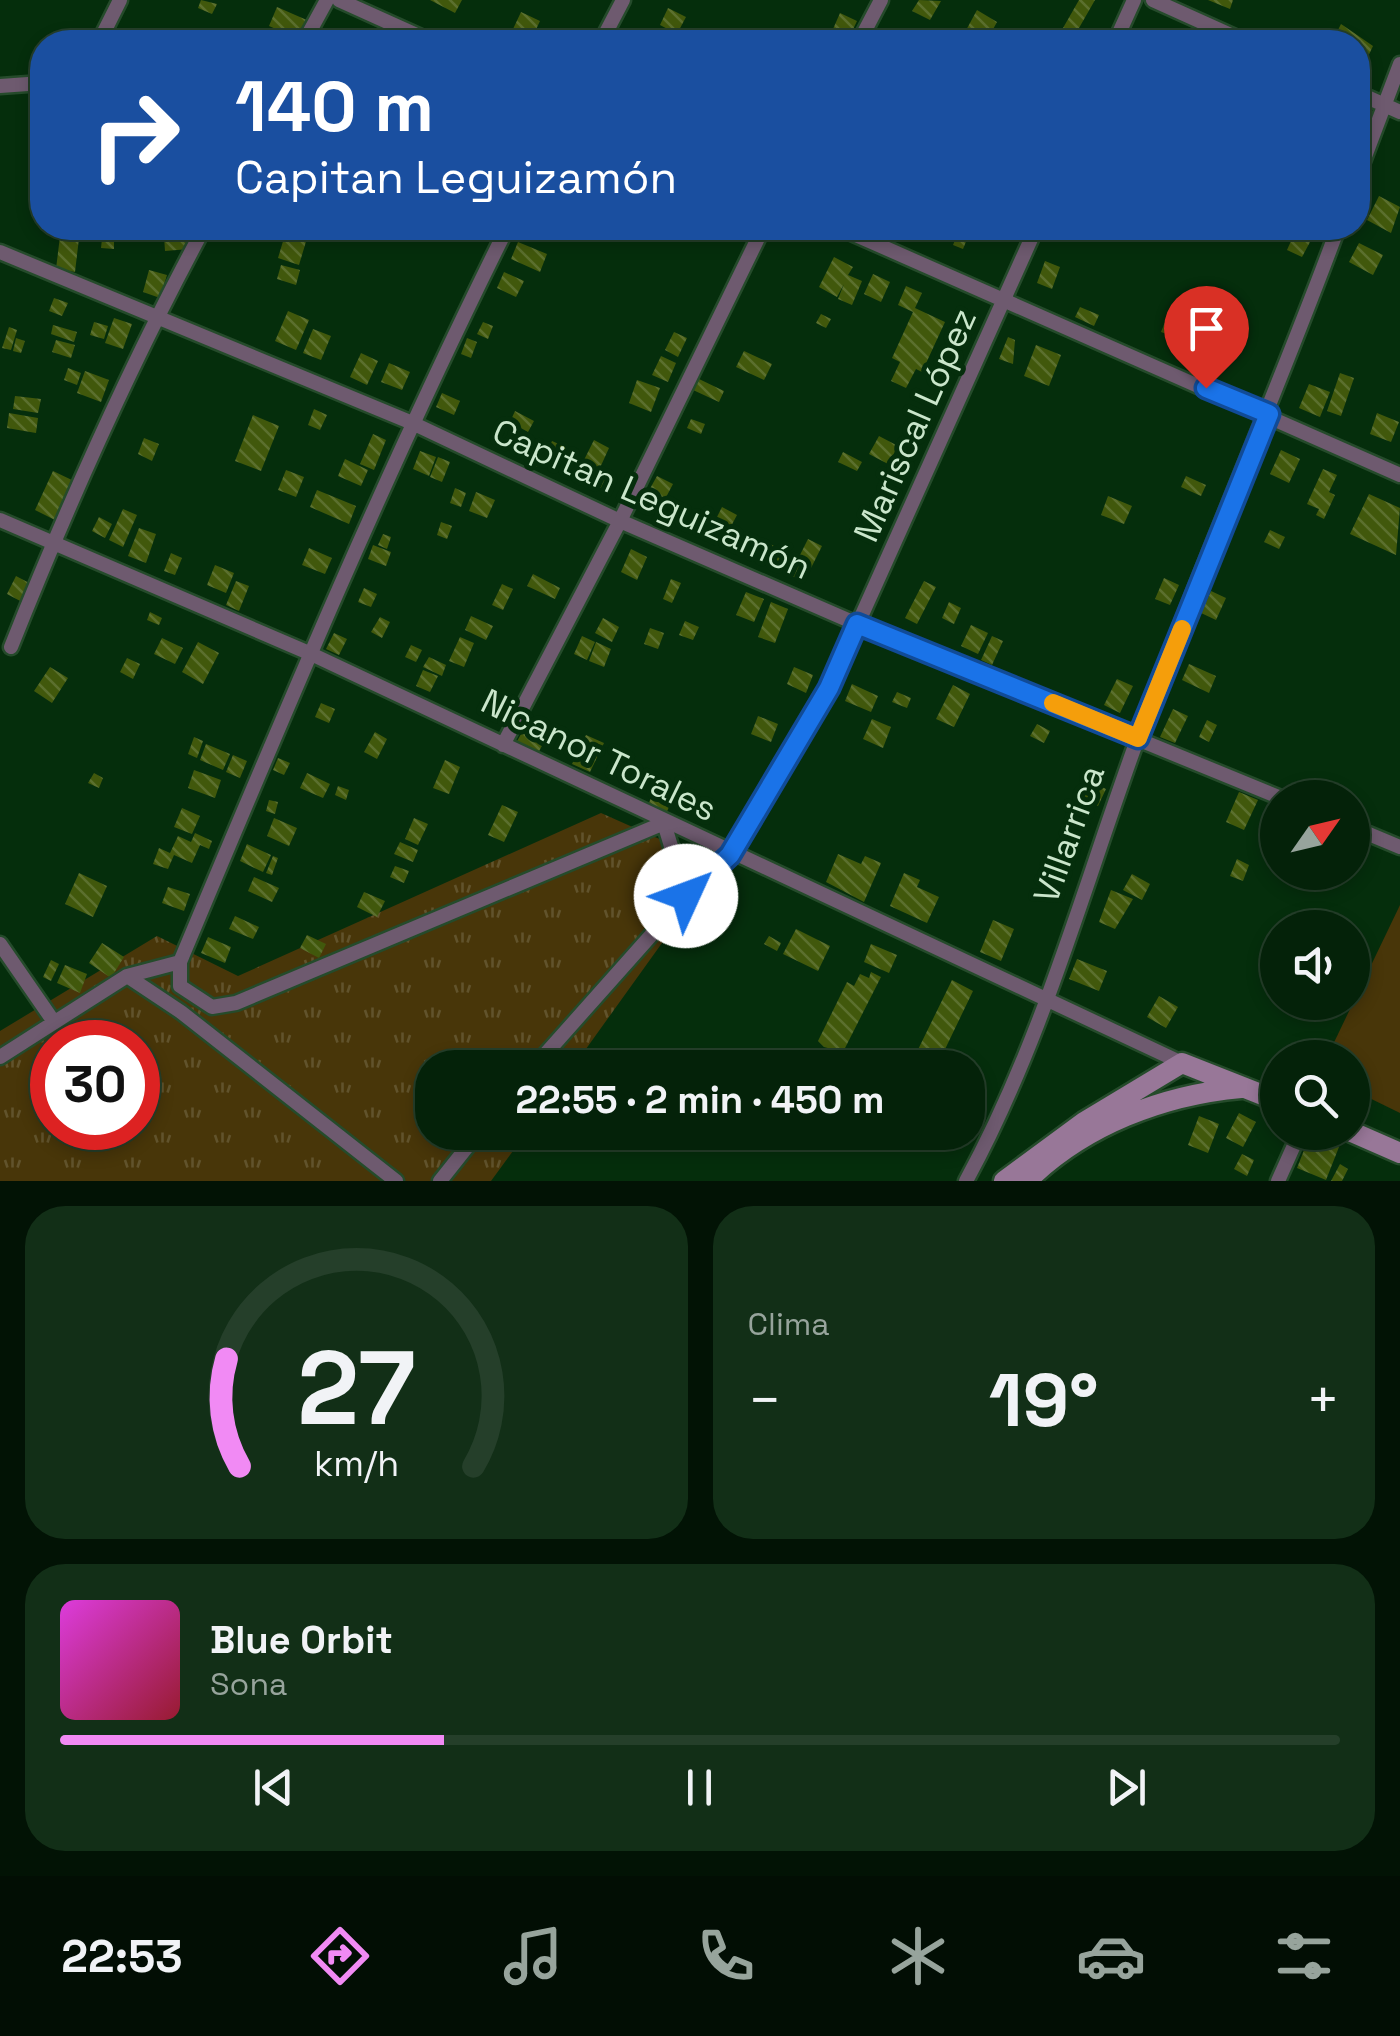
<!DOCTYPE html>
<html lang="es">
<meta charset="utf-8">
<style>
:root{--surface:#042209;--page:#122f17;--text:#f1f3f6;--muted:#97a49c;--line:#253f2a;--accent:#f18af4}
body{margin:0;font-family:"Space Grotesk",sans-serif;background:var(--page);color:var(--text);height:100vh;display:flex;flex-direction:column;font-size:38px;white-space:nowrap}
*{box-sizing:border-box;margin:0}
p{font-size:32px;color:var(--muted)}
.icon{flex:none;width:55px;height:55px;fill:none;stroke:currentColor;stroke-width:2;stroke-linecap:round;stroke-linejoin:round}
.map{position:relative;height:1181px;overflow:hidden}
.sheet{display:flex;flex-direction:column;gap:25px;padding:25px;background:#021305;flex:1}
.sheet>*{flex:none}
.hud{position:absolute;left:30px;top:30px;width:1340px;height:210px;border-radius:40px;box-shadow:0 5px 15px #0003,0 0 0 2px var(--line);background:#1a4fa0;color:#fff;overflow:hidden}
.needle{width:65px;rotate:56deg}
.fabs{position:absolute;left:1260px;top:780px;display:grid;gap:20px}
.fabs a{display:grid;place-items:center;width:110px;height:110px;border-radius:50%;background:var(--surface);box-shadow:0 5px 15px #0003,0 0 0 2px var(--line);font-size:50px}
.speed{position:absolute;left:30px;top:1020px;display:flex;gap:20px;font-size:50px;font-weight:700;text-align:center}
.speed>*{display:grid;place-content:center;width:130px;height:130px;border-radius:50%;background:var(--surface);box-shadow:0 5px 15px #0003,0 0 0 2px var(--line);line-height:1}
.speed .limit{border:15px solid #d22;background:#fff;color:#111}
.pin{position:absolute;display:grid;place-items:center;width:85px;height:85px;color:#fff;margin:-102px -42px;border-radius:50% 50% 50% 0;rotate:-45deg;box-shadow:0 0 10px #0007}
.pin .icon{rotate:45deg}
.me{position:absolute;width:110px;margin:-55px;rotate:47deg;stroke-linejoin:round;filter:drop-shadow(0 0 8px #0008)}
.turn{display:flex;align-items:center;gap:35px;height:210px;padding:0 40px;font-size:45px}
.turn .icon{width:130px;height:130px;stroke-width:2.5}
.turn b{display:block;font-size:70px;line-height:85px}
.big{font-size:75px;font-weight:700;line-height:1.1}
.sheet .widget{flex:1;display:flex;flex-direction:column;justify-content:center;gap:15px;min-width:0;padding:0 35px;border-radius:40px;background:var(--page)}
.sheet .dial{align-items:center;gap:0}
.dial svg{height:260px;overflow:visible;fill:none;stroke:var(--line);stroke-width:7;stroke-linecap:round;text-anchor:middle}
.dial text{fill:var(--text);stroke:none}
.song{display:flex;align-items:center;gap:30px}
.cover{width:120px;height:120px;border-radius:15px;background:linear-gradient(135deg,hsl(300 70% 55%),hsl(350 70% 35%))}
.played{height:10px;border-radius:5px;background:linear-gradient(90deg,var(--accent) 30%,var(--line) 30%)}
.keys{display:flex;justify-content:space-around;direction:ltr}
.heat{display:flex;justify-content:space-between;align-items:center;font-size:55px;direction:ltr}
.sheet .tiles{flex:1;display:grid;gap:25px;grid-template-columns:1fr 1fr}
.widget:last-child{grid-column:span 2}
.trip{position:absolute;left:415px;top:1050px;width:570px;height:100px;border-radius:40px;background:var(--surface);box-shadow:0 5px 15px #0003,0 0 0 2px var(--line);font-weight:700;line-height:100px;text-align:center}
.tabs{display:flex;height:160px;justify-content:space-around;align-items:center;background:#020e04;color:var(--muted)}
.tabs .icon{width:70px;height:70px}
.tabs .on{color:var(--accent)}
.tabs b{font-size:45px;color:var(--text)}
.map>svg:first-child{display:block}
</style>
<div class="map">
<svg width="1400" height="1181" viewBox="0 0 1400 1181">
<defs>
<pattern id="grass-tufts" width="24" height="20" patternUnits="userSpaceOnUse" patternTransform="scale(2.5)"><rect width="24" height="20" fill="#483609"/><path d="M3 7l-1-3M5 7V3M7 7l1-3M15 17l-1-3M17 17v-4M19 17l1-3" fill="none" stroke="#61532c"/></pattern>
<pattern id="building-back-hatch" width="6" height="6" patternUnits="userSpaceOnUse" patternTransform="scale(2.5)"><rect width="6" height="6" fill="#41580c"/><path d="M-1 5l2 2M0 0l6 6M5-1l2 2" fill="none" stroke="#5b702e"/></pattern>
</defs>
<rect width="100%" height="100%" fill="#052e0c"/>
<!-- grass -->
<path fill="url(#grass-tufts)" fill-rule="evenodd" d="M601 813 718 865 573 1067 432 1068V1132L526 1133 491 1181H0V1031L157 936 238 976ZM52 1042H138V1128H52Z"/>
<!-- garden -->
<path fill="#483609" d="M1400 905V1113L1353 1090 1352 1058 1327 1057Z"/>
<!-- building -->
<path fill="url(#building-back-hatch)" d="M201 0 217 4 212 14 198 8Z
M430 0H462L455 13Z
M919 0 941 1 930 20 912 11Z
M1079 0H1095L1075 35 1063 28Z
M1208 0H1233L1230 9Z
M277 7 309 21 301 40 269 26Z
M668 8 686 17 677 34 660 25Z
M977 10 997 22 986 42 964 34Z
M521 12 540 21 530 42H507Z
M840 13 857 21 847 42 830 36Z
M1341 24 1373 46 1365 63 1358 59V42H1332Z
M798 28 827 42H791Z
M1173 31 1195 42H1167Z
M42 162V178L34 179 32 163Z
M1379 196 1400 207 1391 233 1367 220Z
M61 228 80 230 75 272 56 269Z
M287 228 308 235 299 265 278 258Z
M456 228H477L471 242 453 234Z
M960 228 970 232 963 249 953 245Z
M1284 228 1317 229 1302 257 1287 250 1291 241 1280 235Z
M188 234 189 249 165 251 164 236Z
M102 239 114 241V249L101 248Z
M518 242 547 254 540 272 511 259Z
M1359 243 1383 255 1373 275 1349 262Z
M834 257 853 267 848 275 862 281 852 305 838 299 844 284 837 297 819 287Z
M1045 261 1060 267 1052 289 1037 283Z
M281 265 300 270 296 285 277 279Z
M149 270 167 275 160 298 143 292Z
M504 272 524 281 516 297 497 288Z
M873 274 890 282 881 302 864 294Z
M906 286 922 293 915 308 945 322 922 372 916 369 906 388 891 381 900 362 892 358 913 312 898 305Z
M54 298 68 303 62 316 49 311Z
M1080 307 1099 315 1094 326 1075 317Z
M288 311 309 320 296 350 275 341Z
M821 314 831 319 826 328 816 323Z
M1167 317 1178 322 1172 336 1161 332Z
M114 318 132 324 123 349 105 343Z
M94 322 108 326 104 339 90 335Z
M483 322 493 326 488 339 477 334Z
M53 325 77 332 74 342 51 334Z
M9 327 17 330 11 350 2 348Z
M313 329 331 336 321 360 303 353Z
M1191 329 1206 336 1195 360 1180 353Z
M674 332 687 338 678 357 665 350Z
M1008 337 1015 340 1013 364 999 359Z
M16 338 25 341 21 353 13 351Z
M467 338 477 342 471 358 461 354Z
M56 340 75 345 71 358 52 352Z
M1036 345 1061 355 1049 386 1024 376Z
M744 351 772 364 764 380 736 367Z
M361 353 378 361 367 385 350 377Z
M661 356 676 363 668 382 652 375Z
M389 363 410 372 402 390 381 382Z
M68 368 81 373 77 385 64 380Z
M85 371 109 380 101 402 77 393Z
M1340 373 1354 378 1341 416 1327 411Z
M699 379 724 391 719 402 693 390Z
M637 380 660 388 651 412 629 403Z
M1309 384 1330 392 1320 417 1299 408Z
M442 393 460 401 454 415 436 407Z
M15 396 41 399 38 413 13 409Z
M314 409 327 415 320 430 308 425Z
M515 411 534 421 528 432 510 422Z
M9 413 38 418 36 433 7 428Z
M1377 413 1399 422 1391 442 1370 434Z
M253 415 279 426 261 471 235 461Z
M691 419 705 424 701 434 687 428Z
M373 434 386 440 374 470 360 464Z
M879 436 898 446 888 464 869 454Z
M144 438 159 444 152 461 138 454Z
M594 440 609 448 599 470 583 462Z
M552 441 572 450 564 466 545 457Z
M1281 450 1300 459 1289 483 1270 474Z
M420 451 436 457 429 476 413 469Z
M525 451 541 459 537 467 522 459Z
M843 452 862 462 857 471 838 462Z
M438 457 450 462 442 482 430 477Z
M345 459 368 470 361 486 338 476Z
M601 468 611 472 603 489 594 485Z
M1323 469 1337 475 1329 492 1335 495 1324 519 1316 515 1319 509 1307 504Z
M286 470 304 477 296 497 278 490Z
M53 471 74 481 55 520 35 510Z
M657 476 673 484 663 503 647 494Z
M1186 476 1206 485 1201 496 1181 487Z
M455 488 466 493 461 507 450 503Z
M317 490 356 506 349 524 310 507Z
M476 492 495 500 487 518 469 511Z
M1369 494 1400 508 1396 555 1350 534Z
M1108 496 1132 506 1124 524 1101 515Z
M722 507 737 515 728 532 713 525Z
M123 509 137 515 123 547 109 540Z
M99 517 112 524 105 538 92 531Z
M441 522 452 526 447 539 437 535Z
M139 528 156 534 146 563 128 556Z
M1270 530 1285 537 1279 549 1264 542Z
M383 534 391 537 387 549 378 545Z
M808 539 822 546 804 582 790 575Z
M770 544 791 554 785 565 765 555Z
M373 545 391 552 386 566 368 559Z
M309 548 332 558 325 574 302 565Z
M631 549 647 557 637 580 621 572Z
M171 553 182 558 175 575 164 571Z
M215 565 234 573 226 593 207 585Z
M533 574 560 588 555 599 527 586Z
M16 576 33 585 24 603 7 594Z
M1164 578 1179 585 1170 605 1155 599Z
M671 579 681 583 672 603 663 599Z
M236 581 249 586 239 611 226 605Z
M924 581 936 587 917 624 905 618Z
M502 584 513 589 503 610 492 605Z
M364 588 377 594 371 607 358 602Z
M1211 591 1226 598 1216 620 1201 613Z
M746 592 764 599 754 622 736 615Z
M771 602 788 609 775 643 758 637Z
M949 602 961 608 954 624 942 618Z
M150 612 162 618 159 625 147 620Z
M471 616 493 626 486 640 465 630Z
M380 617 390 622 382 638 371 632Z
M603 618 619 627 612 642 595 633Z
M685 621 699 627 693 640 679 635Z
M971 625 988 633 978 654 961 646Z
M650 628 664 633 658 649 644 644Z
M334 633 347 639 339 655 326 649Z
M582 636 595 642 587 660 574 654Z
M992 636 1003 641 992 665 981 660Z
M460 637 474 643 464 667 449 661Z
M162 638 183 648 175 664 154 654Z
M198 642 219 653 203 684 182 672Z
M596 642 611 649 604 667 589 661Z
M411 645 422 650 416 662 405 657Z
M429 657 446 665 442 676 423 667Z
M127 658 140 664 133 679 120 672Z
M1189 664 1216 676 1209 693 1182 680Z
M50 667 68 678 52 703 34 691Z
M794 667 813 675 806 693 787 684Z
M423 670 438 676 430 692 416 686Z
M1117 679 1133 686 1120 713 1104 705Z
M852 684 878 696 871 712 845 701Z
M953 685 970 694 954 727 936 719Z
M486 691 509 702 504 712 481 701Z
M897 692 911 698 907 708 892 702Z
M321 703 335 709 329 723 315 717Z
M1173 709 1188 716 1175 743 1160 737Z
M758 716 778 724 771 742 751 734Z
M872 719 891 727 883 748 863 739Z
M529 720 550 731 537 755 516 743Z
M1207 720 1217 725 1209 742 1199 737Z
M1037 724 1050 731 1044 743 1030 736Z
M375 732 387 739 377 759 364 752Z
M586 735 604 743 590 772 572 764Z
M194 737 203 741 197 758 188 754Z
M206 744 230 754 223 770 200 760Z
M233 755 247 761 240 778 226 772Z
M278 758 290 763 284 775 273 770Z
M445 760 460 767 449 794 433 788Z
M194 770 221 780 215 798 188 788Z
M94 773 103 778 99 788 88 783Z
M307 773 330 784 323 798 300 788Z
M1087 779 1106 789 1098 806 1078 796Z
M338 786 349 790 346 800 335 795Z
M1239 792 1258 800 1244 830 1226 822Z
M653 793 671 802 666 814 648 805Z
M269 800 278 802 275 814 266 811Z
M502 805 518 812 504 842 488 835Z
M182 808 200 816 192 834 174 827Z
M274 818 297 828 289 846 267 836Z
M414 818 428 824 418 845 405 839Z
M195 833 212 841 209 849 200 845 192 863 174 855 168 869 153 864 159 848 170 853 178 836 191 842Z
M400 842 418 850 413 862 394 854Z
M247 844 271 855 263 872 240 861Z
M838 854 861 864 865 856 881 863 864 902 826 882Z
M273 856 278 858 272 875 266 873Z
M1237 859 1249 865 1243 881 1230 876Z
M395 866 409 871 404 883 390 877Z
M79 873 107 886 93 917 65 904Z
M904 873 920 880 917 887 939 897 927 923 890 906Z
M1132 874 1150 884 1142 900 1123 890Z
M254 877 279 888 272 902 248 891Z
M168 887 190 894 184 911 162 903Z
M1111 890 1133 899 1115 929 1099 922Z
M364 892 385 901 377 917 357 907Z
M235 916 259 927 253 939 229 929Z
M993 920 1014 929 1001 961 980 952Z
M796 929 830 946 818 971 783 954Z
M307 935 326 944 319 958 300 948Z
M769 936 781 943 777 951 764 944Z
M208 937 231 947 225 963 201 953Z
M102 943 124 957 111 978 89 963Z
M871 944 897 955 889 973 864 962Z
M1077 959 1107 971 1099 991 1069 979Z
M51 960 59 964 51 981 43 977Z
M65 965 87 974 80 993 57 983Z
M871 972 881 977 843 1052 824 1047 818 1041 847 982 854 986 860 974 869 978Z
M952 980 973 991 936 1068H909Z
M1159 996 1178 1007 1166 1028 1147 1017Z
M1239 1113 1256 1122 1243 1147 1226 1138Z
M1199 1116 1219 1124 1208 1153 1188 1145Z
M1310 1135 1339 1147 1326 1180 1297 1168Z
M1242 1154 1254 1160 1247 1176 1234 1169Z
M1340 1164 1348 1169 1342 1181H1331Z"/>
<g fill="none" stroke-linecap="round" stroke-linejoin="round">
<!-- street casing -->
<g stroke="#254b2b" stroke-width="19">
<path id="street" d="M339 0 432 42
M1153 0 1246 42
M99 42 120 0
M304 42 327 0
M601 42 623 0
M859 42 881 0
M1115 42 1134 0
M0 86 42 83
M1358 93 1400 112
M1358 175 1400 64
M507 228C387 468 284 714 180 962V986L212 1007 236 1003 664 823 686 896 533 1068
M840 228 1400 475
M0 252 410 422 620 521 857 624 1281 798
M0 520 309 653 1182 1063
M11 647C68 504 131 363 204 228
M503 745 620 521 763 228
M1352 827 1400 847
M686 896 730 855 829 688 1036 228
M0 944 54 1022
M127 976 181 1012 396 1181
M0 1057 127 976 180 962
M440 1181 479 1132
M966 1181C1041 1044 1083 889 1136 743 1199 570 1274 401 1338 228
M1278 1181 1300 1132"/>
</g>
<!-- secondary casing -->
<g stroke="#254b2b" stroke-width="25">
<path id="secondary" d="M1352 1132 1400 1153
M1004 1181 1084 1122 1182 1063 1278 1101
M1027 1181C1084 1125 1163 1095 1241 1088"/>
</g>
<!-- street -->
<use href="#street" stroke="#6e5a6f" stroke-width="14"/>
<!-- secondary -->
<use href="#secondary" stroke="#987798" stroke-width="20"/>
</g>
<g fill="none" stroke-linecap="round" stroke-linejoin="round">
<!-- route casing -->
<g stroke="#114b97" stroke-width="25">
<path id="route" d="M686 896 730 855 829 688 857 624 1138 738 1269 414 1206 388"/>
</g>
<!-- route -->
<use href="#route" stroke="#1a73e8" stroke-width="18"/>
<!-- slow -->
<path stroke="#f59e0b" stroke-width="18" d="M1053 703 1138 738 1182 629"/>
</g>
<g text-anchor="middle" stroke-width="10" stroke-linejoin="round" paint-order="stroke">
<!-- street labels -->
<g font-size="35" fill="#cae6cb" stroke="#052e0c">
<text transform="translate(915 425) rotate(-66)" y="12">Mariscal López</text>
<text transform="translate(652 499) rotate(24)" y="12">Capitan Leguizamón</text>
<text transform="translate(599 755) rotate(26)" y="12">Nicanor Torales</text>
<text transform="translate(1069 834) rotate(-70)" y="12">Villarrica</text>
</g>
</g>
</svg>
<div class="fabs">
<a><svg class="needle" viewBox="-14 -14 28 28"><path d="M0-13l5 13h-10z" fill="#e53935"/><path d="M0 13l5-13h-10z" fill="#97a49c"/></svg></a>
<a><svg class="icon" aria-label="sound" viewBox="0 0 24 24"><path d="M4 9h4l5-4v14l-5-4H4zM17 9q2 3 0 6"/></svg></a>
<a><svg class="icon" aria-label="search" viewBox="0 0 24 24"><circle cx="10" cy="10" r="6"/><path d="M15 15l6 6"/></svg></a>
</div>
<div class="speed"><div class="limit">30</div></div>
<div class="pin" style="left:1206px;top:388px;background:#d93025"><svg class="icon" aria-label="arrive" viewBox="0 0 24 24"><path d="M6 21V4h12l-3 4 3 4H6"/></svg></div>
<svg class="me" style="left:686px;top:896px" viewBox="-20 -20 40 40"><circle r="19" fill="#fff"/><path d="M0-13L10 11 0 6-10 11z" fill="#1a73e8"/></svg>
<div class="trip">22:55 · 2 min · 450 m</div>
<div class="hud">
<div class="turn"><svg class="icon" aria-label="right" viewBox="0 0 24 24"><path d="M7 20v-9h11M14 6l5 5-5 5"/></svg><div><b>140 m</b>Capitan Leguizamón</div></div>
</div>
</div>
<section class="sheet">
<div class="tiles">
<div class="widget dial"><svg viewBox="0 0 100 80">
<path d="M14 69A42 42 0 1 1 86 69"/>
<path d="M14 69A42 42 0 0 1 10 36" stroke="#f18af4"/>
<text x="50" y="56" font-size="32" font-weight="700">27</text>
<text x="50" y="72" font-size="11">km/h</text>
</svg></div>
<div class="widget"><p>Clima</p>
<div class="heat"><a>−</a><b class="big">19°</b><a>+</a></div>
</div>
<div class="widget">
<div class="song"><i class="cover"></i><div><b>Blue Orbit</b><p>Sona</p></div></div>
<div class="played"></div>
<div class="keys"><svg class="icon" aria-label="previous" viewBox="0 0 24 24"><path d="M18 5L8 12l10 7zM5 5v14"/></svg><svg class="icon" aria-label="pause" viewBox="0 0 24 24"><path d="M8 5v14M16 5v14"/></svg><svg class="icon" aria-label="next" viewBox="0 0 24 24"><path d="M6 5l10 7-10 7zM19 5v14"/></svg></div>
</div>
</div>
</section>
<nav class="tabs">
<b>22:53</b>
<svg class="icon on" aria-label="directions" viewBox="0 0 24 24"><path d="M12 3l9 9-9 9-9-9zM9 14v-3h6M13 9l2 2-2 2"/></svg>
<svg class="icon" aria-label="music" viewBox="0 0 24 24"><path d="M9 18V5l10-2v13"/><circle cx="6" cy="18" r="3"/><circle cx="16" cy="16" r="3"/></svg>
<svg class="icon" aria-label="phone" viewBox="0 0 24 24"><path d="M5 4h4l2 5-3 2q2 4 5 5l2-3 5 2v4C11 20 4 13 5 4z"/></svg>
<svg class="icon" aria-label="climate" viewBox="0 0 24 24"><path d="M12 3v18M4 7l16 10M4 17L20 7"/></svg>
<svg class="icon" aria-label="car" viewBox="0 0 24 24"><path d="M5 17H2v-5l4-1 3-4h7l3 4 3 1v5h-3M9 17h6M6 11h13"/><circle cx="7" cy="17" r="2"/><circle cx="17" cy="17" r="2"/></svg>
<svg class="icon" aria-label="filters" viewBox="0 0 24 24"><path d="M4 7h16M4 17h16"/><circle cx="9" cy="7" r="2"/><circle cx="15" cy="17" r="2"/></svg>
</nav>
